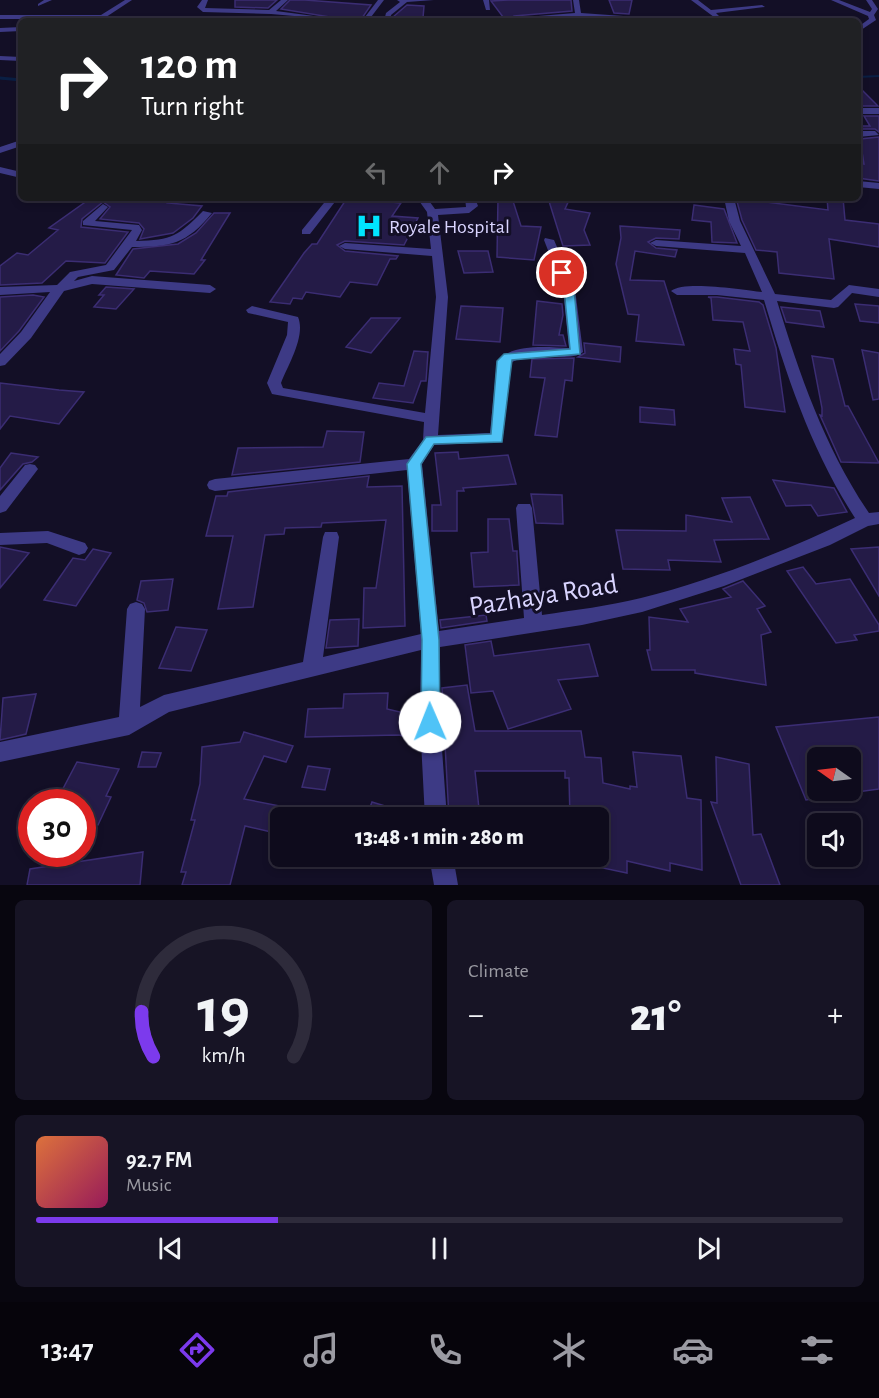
<!DOCTYPE html>
<meta charset="utf-8">
<style>
:root{--surface:#0e0b1c;--page:#171425;--text:#f1f3f6;--muted:#9b9ba3;--line:#2e2b3b;--accent:#7c3aed}
body{margin:0;font-family:"Alegreya Sans",sans-serif;background:var(--page);color:var(--text);height:100vh;display:flex;flex-direction:column;font-size:22px;white-space:nowrap}
*{box-sizing:border-box;margin:0}
p{font-size:20px;color:var(--muted)}
.icon{flex:none;width:33px;height:33px;fill:none;stroke:currentColor;stroke-width:2;stroke-linecap:round;stroke-linejoin:round}
.map{position:relative;height:885px;overflow:hidden}
.details{display:flex;flex-direction:column;gap:15px;padding:15px;background:#08060f;flex:1}
.details>*{flex:none}
.top-card{position:absolute;left:18px;top:18px;width:843px;height:183px;border-radius:9px;box-shadow:0 3px 9px #0003,0 0 0 2px var(--line);background:#202124;color:#fff;overflow:hidden}
.needle{width:39px;rotate:284deg}
.tools{position:absolute;left:807px;top:747px;display:grid;gap:12px}
.tools a{display:grid;place-items:center;width:54px;height:54px;border-radius:9px;background:var(--surface);box-shadow:0 3px 9px #0003,0 0 0 2px var(--line);font-size:30px}
.speed{position:absolute;left:18px;top:789px;display:flex;gap:12px;font-size:30px;font-weight:700;text-align:center}
.speed>*{display:grid;place-content:center;width:78px;height:78px;border-radius:50%;background:var(--surface);box-shadow:0 3px 9px #0003,0 0 0 2px var(--line);line-height:1}
.speed .limit{border:9px solid #d22;background:#fff;color:#111}
.pin{position:absolute;display:grid;place-items:center;width:51px;height:51px;color:#fff;margin:-26px;border:3px solid #fff;border-radius:50%;box-shadow:0 2px 6px #0007}
.me{position:absolute;width:66px;margin:-33px;rotate:359deg;stroke-linejoin:round;filter:drop-shadow(0 0 4px #0008)}
.turn{display:flex;align-items:center;gap:21px;height:126px;padding:0 24px;font-size:27px}
.turn .icon{width:78px;height:78px;stroke-width:2.5}
.turn b{display:block;font-size:42px;line-height:51px}
.lanes{display:flex;align-items:center;height:57px;padding:0 24px;background:#0003;justify-content:center;gap:30px;direction:ltr}
.lanes .off{opacity:.35}
.big{font-size:45px;font-weight:800;line-height:1.1}
.details .card{flex:1;display:flex;flex-direction:column;justify-content:center;gap:9px;min-width:0;padding:0 21px;border-radius:9px;background:var(--page)}
.details .dial{align-items:center;gap:0}
.dial svg{height:156px;overflow:visible;fill:none;stroke:var(--line);stroke-width:7;stroke-linecap:round;text-anchor:middle}
.dial text{fill:var(--text);stroke:none}
.song{display:flex;align-items:center;gap:18px}
.cover{width:72px;height:72px;border-radius:9px;background:linear-gradient(135deg,hsl(20 70% 55%),hsl(330 70% 35%))}
.played{height:6px;border-radius:3px;background:linear-gradient(90deg,var(--accent) 30%,var(--line) 30%)}
.keys{display:flex;justify-content:space-around;direction:ltr}
.heat{display:flex;justify-content:space-between;align-items:center;font-size:33px;direction:ltr}
.details .tiles{flex:1;display:grid;gap:15px;grid-template-columns:1fr 1fr}
.card:last-child{grid-column:span 2}
.trip{position:absolute;left:270px;top:807px;width:339px;height:60px;border-radius:9px;background:var(--surface);box-shadow:0 3px 9px #0003,0 0 0 2px var(--line);font-weight:800;line-height:60px;text-align:center}
.menu{display:flex;height:96px;justify-content:space-around;align-items:center;background:#06040b;color:var(--muted)}
.menu .icon{width:42px;height:42px}
.menu .on{color:var(--accent)}
.menu b{font-size:27px;color:var(--text)}
.map>svg:first-child{display:block}
</style>
<div class="map">
<svg width="879" height="885" viewBox="0 0 879 885">
<rect width="100%" height="100%" fill="#130f26"/>
<g fill="none" stroke-linecap="round" stroke-linejoin="round">
<!-- stream-far1 -->
<path stroke="#0a1f44" stroke-width="2" d="M858 77 879 76
M0 78 6 79"/>
<!-- stream -->
<path stroke="#0a1f44" stroke-width="3" d="M0 78 21 80"/>
</g>
<!-- building -->
<path fill="#241b47" stroke="#3b2d73" stroke-width="1.5" d="M235 0H277L268 8 235 7Z
M290 0H305L371 5 360 21H354L281 9Z
M508 0H571L572 11 514 16 512 18 514 21H506L491 1Z
M609 0H632L629 14 614 13Z
M407 5 424 6 423 18 393 17Z
M858 86 878 106H859Z
M864 116H879V132L875 129H858V126H870Z
M879 137V181L858 178V163L864 164 860 139Z
M91 198H175L168 203 202 206 193 218 173 233 140 239 144 229 139 223 100 219 110 207 103 202 82 219 81 227 128 232 105 263 66 261 42 283 0 285V266L17 253 28 255 58 230 49 228Z
M347 198 401 203 392 216 418 218 404 245 345 241 337 245 345 251 398 256 396 259H390L377 285 350 282 340 297 306 292 302 299 293 298 290 304 270 302 304 253 312 244H317Z
M498 198H512L521 226 541 227 534 260 497 257Z
M548 198H570L565 209 590 213 584 230 590 245 563 246Z
M736 198 828 210 827 198H843L845 220 879 224V247L829 239 834 279 779 273 777 252 756 250 742 220Z
M694 205 724 209 737 243 712 242 711 222 692 220Z
M214 213H230L201 260H205L194 274 150 271 144 278 116 275 133 249 178 244 196 233Z
M620 226 680 230 679 239 656 238 648 242 656 248 677 250 675 257 635 251 630 280 664 281 684 345 636 341 639 315 628 314 616 264 621 238Z
M458 251H488L493 272 464 273Z
M106 287 134 289 116 309 94 307 104 295H99Z
M33 295 44 297 19 331 0 351V297Z
M708 297H717L759 302 763 305 776 348 785 412 745 407 741 365 736 364 734 349 750 351 743 322 713 320 711 298Z
M537 301 562 304 563 315 559 335H563L566 346 533 345Z
M855 304 879 306V323L860 321Z
M461 306 503 308 500 342 456 339Z
M781 307 820 311 824 327 786 322Z
M371 318H400L371 353 346 347Z
M584 343 621 347 620 362 578 357 585 353Z
M862 350 879 353V399L873 400Z
M414 351 428 352 426 381H421L413 403 373 398 379 383 404 386Z
M812 356 833 359 845 406H848L879 463 841 462 820 415 822 416V408Z
M574 358 572 381 565 380 557 437 535 435 545 378 530 377 532 359Z
M0 383 59 390 84 392 59 424 10 416 0 429Z
M640 407 674 410 675 425 640 422Z
M327 431 364 432 360 462 232 475 238 448 323 447Z
M458 452 459 459 508 455 516 484 463 488 464 491H457V531H432V505H441L435 453Z
M11 453 38 457 32 462 23 464 0 490V468Z
M369 476 367 487 402 486 405 626 363 628 364 588H376L386 520 322 523 321 527 285 528 284 534 265 535 253 607 218 609 233 536H206L216 496H227L228 492Z
M773 480 834 488 847 512 818 516 811 505 786 506Z
M531 494 562 495 563 524 536 523Z
M750 497 769 539 714 540 721 562 668 560 670 570 623 569 616 530 686 531V515L732 522 722 498Z
M488 519H509L513 551H517V555L519 585 474 587 471 553 488 552Z
M0 547 29 553 0 588Z
M879 547V596L851 549Z
M93 549 111 553 76 606 44 600 73 558 85 560Z
M803 567 816 584 850 579 879 625V631L854 635 857 640 836 643 787 571Z
M173 579 168 610 147 612 144 603 137 600 141 581Z
M743 581 765 606 757 609 771 632 761 635 766 685 695 673V670H652L647 650H650L649 617 688 622 680 609 731 597 723 589Z
M486 615 487 621 441 628 440 620Z
M359 619 358 646 326 648 330 620Z
M176 627 207 630 191 671 159 668Z
M491 641 494 656 589 644 598 676 558 680 571 709 508 729 493 691 471 693 465 645Z
M467 685 475 731H581L585 757 601 758 603 783 630 789V786L637 787 633 752 681 756 687 798 701 800 702 870 670 863V871L627 861V873L598 867V818H570L569 778H565V771H475L480 818H449L442 688Z
M388 693 387 709 417 716 411 738 399 735 305 737 308 709 343 708 344 694Z
M36 694 26 734 0 740 3 698Z
M879 717V789L850 793V758H818V798L806 800 776 727Z
M244 732 293 746 286 762 264 756 244 799 280 806V834L245 826 230 885H182L186 872H181L195 820H191L200 784 202 747 240 742Z
M142 752 161 753 156 767H138Z
M716 757 749 764 753 835 761 834 780 885H741L711 802 717 803Z
M77 762 119 769 106 796 111 797 98 825 82 822V802H56Z
M308 766 330 769 325 790 302 787Z
M372 802 411 814 410 818H366Z
M143 852 140 885H27L30 869Z"/>
<g fill="none" stroke-linecap="round" stroke-linejoin="round">
<!-- minor -->
<path fill="#3d3a85" fill-rule="evenodd" d="M44 0H52L38 6V4Z
M125 0H132L100 21H93L95 19H0V15H101Z
M202 0H208L205 8 269 10 281 0H288L276 11 352 21 271 14 203 12 197 7Z
M378 0H384L368 21H362Z
M397 0H434L407 2 391 15 390 21H384L386 13 400 2Z
M483 0H489L490 10H486Z
M573 0H579L581 13 694 21 578 17 517 20 514 18 575 13Z
M691 0H698L711 10 762 5 765 7 716 13 721 18 718 20Z
M831 0H839L870 12 872 9 866 0H872L878 9 874 15 876 20 858 32V27L869 19 868 16Z
M21 27V31L0 32V28Z
M0 56 21 57V61L0 60Z
M858 108H879V114H858Z
M858 131H875L879 135 858 137Z
M21 140V146L0 153V147Z
M0 167 21 172V178L0 173Z
M858 181 879 183V189L858 187Z
M328 198H338L310 234H302V230Z
M417 198H427L435 209 466 207 465 198H475L478 206 469 213 438 215 448 297 438 435 490 433 497 361C513 343 547 347 569 348L563 289 544 240 545 238 554 240 575 289 583 352C569 364 530 349 511 363L502 442 434 445 422 464 439 631 524 618 516 508 518 504H530L532 508 542 615C575 610 609 606 641 598 714 580 787 550 855 518 811 450 787 377 764 300L717 295H677L671 291C684 280 744 290 762 292L745 253 656 246 650 243 656 240 741 246 729 221 724 198H734L740 221 775 294 831 300 849 285 879 289V297L852 293 838 307 834 308 777 301C800 376 825 448 869 513L879 512V524L868 526 830 545 724 586 642 612 582 625 440 647V722L447 818H425L420 722 421 650 169 712 129 735 0 762V742L119 717 127 609 130 604 136 602 142 604 145 609 140 707 164 695 303 662 323 537 325 532H337L339 537 323 657 421 634 407 470 215 491 209 489 207 485 209 481 215 479 409 459 423 440 424 422 272 394 267 383 287 335 288 322 248 313 246 310 252 306 298 317C306 336 288 365 281 383L283 388 425 413 436 297 432 256 345 249 339 246 345 243 431 249 427 212Z
M103 204 108 207 95 221 139 225 142 230 136 241C173 240 178 236 203 211L212 213C187 244 170 247 132 247L114 270 78 277 74 281 92 276 210 285 216 289 210 293 92 284 64 291 31 338 5 365 0 366V354L21 332 50 292 0 295V287L57 285 70 272 106 265 132 230 83 225V221Z
M30 464 35 465 38 469 35 473 6 511 0 513V496L25 465Z
M48 531 85 543 88 548 85 553 79 555 47 543 0 545V533Z
M429 856H453L458 885H434Z"/>
</g>
<!-- route -->
<path fill="#4fc3f7" stroke="#337fa1" stroke-width="1.5" d="M559 270H566L574 289 580 354 512 360 502 442 434 444 421 464 439 640 440 722 437 728 430 731 424 728 421 722 422 640 407 464 426 437 491 434 497 361 504 354 570 349 564 289Z"/>
<!-- icons -->
<defs>
<g id="hospital-bare" transform="scale(2.07)"><path d="M-5-5h3v3.5h4V-5h3V5h-3V1.5h-4V5h-3Z" fill="#00e5ff" stroke="#130f26" stroke-width="2.5" paint-order="stroke"/></g>
</defs>
<g fill-rule="evenodd">
<use href="#hospital-bare" x="369" y="226"/>
</g>
<g text-anchor="middle" stroke-width="6" stroke-linejoin="round" paint-order="stroke">
<!-- far-poi labels -->
<g font-size="20" fill="#d9d4ff" stroke="#130f26" text-anchor="start">
<text x="389" y="233">Royale Hospital</text>
</g>
<!-- near-street labels -->
<g font-size="28" fill="#d9d4ff" stroke="#130f26">
<text transform="translate(543 594) rotate(-9)" y="10">Pazhaya Road</text>
</g>
</g>
</svg>
<div class="tools">
<a><svg class="needle" viewBox="-14 -14 28 28"><path d="M0-13l5 13h-10z" fill="#e53935"/><path d="M0 13l5-13h-10z" fill="#9b9ba3"/></svg></a>
<a><svg class="icon" aria-label="sound" viewBox="0 0 24 24"><path d="M4 9h4l5-4v14l-5-4H4zM17 9q2 3 0 6"/></svg></a>
</div>
<div class="speed"><div class="limit">30</div></div>
<div class="pin" style="left:562px;top:273px;background:#d93025"><svg class="icon" aria-label="arrive" viewBox="0 0 24 24"><path d="M6 21V4h12l-3 4 3 4H6"/></svg></div>
<svg class="me" style="left:430px;top:722px" viewBox="-20 -20 40 40"><circle r="19" fill="#fff"/><path d="M0-13L10 11 0 6-10 11z" fill="#4fc3f7"/></svg>
<div class="trip">13:48 · 1 min · 280 m</div>
<div class="top-card">
<div class="turn"><svg class="icon" aria-label="right" viewBox="0 0 24 24"><path d="M7 20v-9h11M14 6l5 5-5 5"/></svg><div><b>120 m</b>Turn right</div></div>
<div class="lanes"><svg class="icon off" aria-label="left" viewBox="0 0 24 24"><path d="M17 20v-9H6M10 6l-5 5 5 5"/></svg><svg class="icon off" aria-label="ahead" viewBox="0 0 24 24"><path d="M12 20V5M6 11l6-6 6 6"/></svg><svg class="icon" aria-label="right" viewBox="0 0 24 24"><path d="M7 20v-9h11M14 6l5 5-5 5"/></svg></div>
</div>
</div>
<section class="details">
<div class="tiles">
<div class="card dial"><svg viewBox="0 0 100 80">
<path d="M14 69A42 42 0 1 1 86 69"/>
<path d="M14 69A42 42 0 0 1 8 46" stroke="#7c3aed"/>
<text x="50" y="56" font-size="32" font-weight="700">19</text>
<text x="50" y="72" font-size="11">km/h</text>
</svg></div>
<div class="card"><p>Climate</p>
<div class="heat"><a>−</a><b class="big">21°</b><a>+</a></div>
</div>
<div class="card">
<div class="song"><i class="cover"></i><div><b>92.7 FM</b><p>Music</p></div></div>
<div class="played"></div>
<div class="keys"><svg class="icon" aria-label="previous" viewBox="0 0 24 24"><path d="M18 5L8 12l10 7zM5 5v14"/></svg><svg class="icon" aria-label="pause" viewBox="0 0 24 24"><path d="M8 5v14M16 5v14"/></svg><svg class="icon" aria-label="next" viewBox="0 0 24 24"><path d="M6 5l10 7-10 7zM19 5v14"/></svg></div>
</div>
</div>
</section>
<nav class="menu">
<b>13:47</b>
<svg class="icon on" aria-label="directions" viewBox="0 0 24 24"><path d="M12 3l9 9-9 9-9-9zM9 14v-3h6M13 9l2 2-2 2"/></svg>
<svg class="icon" aria-label="music" viewBox="0 0 24 24"><path d="M9 18V5l10-2v13"/><circle cx="6" cy="18" r="3"/><circle cx="16" cy="16" r="3"/></svg>
<svg class="icon" aria-label="phone" viewBox="0 0 24 24"><path d="M5 4h4l2 5-3 2q2 4 5 5l2-3 5 2v4C11 20 4 13 5 4z"/></svg>
<svg class="icon" aria-label="climate" viewBox="0 0 24 24"><path d="M12 3v18M4 7l16 10M4 17L20 7"/></svg>
<svg class="icon" aria-label="car" viewBox="0 0 24 24"><path d="M5 17H2v-5l4-1 3-4h7l3 4 3 1v5h-3M9 17h6M6 11h13"/><circle cx="7" cy="17" r="2"/><circle cx="17" cy="17" r="2"/></svg>
<svg class="icon" aria-label="filters" viewBox="0 0 24 24"><path d="M4 7h16M4 17h16"/><circle cx="9" cy="7" r="2"/><circle cx="15" cy="17" r="2"/></svg>
</nav>
